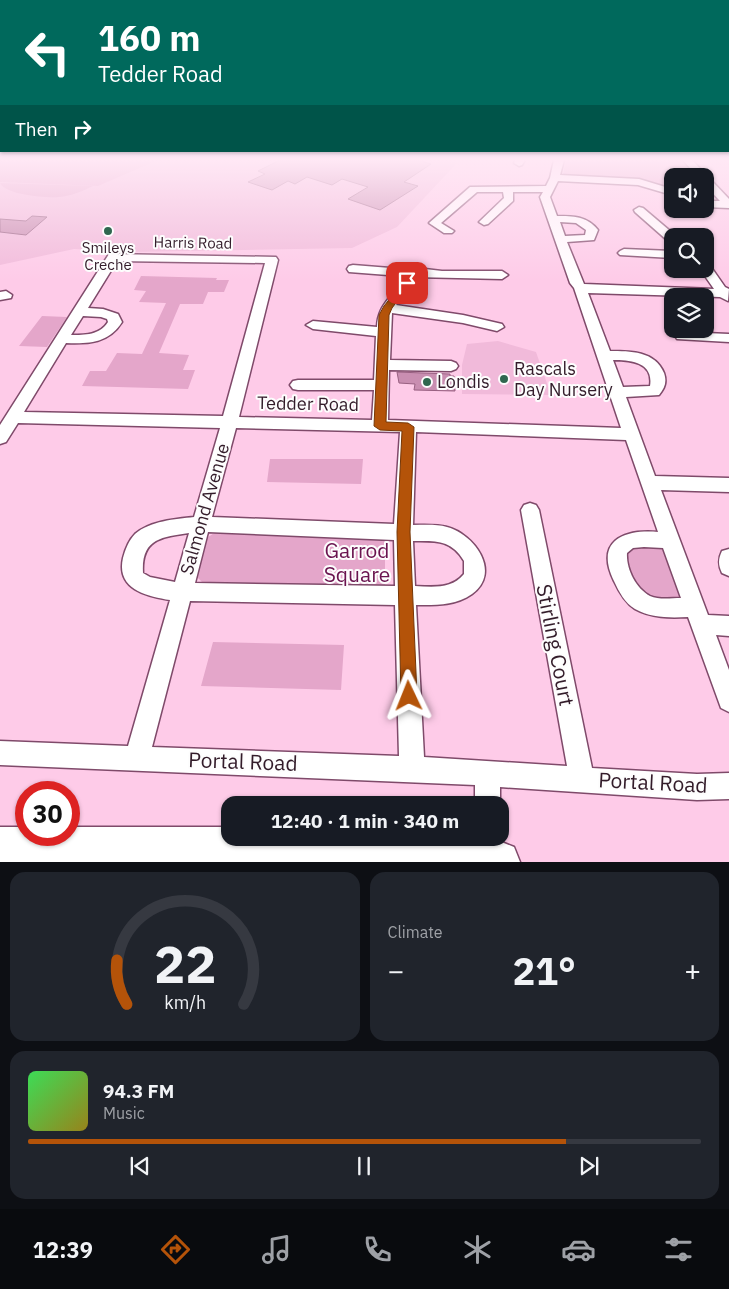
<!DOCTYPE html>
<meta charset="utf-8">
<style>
:root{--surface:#171b24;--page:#20242c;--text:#f1f3f6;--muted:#9ea1a6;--line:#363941;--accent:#b45309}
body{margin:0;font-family:"IBM Plex Sans",sans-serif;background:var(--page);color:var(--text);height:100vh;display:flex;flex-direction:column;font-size:19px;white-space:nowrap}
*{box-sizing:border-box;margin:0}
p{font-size:16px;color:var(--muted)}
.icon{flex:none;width:28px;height:28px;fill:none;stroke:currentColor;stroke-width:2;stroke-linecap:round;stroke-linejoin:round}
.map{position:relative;height:862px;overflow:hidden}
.side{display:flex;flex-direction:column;gap:10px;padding:10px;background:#0d0f14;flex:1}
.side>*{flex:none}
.hud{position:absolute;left:0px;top:0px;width:730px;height:152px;box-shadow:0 1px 4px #0004;background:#00695c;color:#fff;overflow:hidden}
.buttons{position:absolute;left:664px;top:168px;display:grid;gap:10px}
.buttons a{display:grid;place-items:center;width:50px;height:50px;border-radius:10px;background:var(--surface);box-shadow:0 1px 4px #0004;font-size:25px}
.speed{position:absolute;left:15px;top:781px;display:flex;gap:10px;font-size:25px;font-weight:700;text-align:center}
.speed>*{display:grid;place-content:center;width:65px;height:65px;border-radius:50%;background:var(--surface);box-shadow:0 1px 4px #0004;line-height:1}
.speed .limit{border:8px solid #d22;background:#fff;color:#111}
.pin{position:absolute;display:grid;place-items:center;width:42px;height:42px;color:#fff;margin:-21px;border-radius:10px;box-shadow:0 2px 8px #0006}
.me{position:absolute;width:55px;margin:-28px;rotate:358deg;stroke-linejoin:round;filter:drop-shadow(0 0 4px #0008)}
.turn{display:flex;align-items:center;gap:18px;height:105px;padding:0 15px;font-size:22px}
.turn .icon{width:65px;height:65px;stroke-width:2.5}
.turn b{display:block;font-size:35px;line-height:42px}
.then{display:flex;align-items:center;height:48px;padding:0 15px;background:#0003;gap:10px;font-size:19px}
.big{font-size:38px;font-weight:700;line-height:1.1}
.side .card{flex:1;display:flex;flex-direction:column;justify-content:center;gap:8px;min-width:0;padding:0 18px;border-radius:15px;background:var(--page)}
.side .dial{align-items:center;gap:0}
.dial svg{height:130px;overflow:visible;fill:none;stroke:var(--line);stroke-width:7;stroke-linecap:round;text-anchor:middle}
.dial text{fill:var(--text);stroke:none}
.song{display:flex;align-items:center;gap:15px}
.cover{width:60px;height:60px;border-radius:8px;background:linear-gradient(135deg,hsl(130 70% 55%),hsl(50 70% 35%))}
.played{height:5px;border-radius:2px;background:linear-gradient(90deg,var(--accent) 80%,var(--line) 80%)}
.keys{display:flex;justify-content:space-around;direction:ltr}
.heat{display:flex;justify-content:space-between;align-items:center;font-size:28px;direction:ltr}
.side .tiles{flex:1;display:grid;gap:10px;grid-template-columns:1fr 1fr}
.card:last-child{grid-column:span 2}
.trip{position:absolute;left:221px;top:796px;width:288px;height:50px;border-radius:15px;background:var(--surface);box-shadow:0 1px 4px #0004;font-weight:700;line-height:50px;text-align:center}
.tab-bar{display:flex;height:80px;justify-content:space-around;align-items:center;background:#090b0e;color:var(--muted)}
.tab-bar .icon{width:35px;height:35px}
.tab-bar .on{color:var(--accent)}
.tab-bar b{font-size:22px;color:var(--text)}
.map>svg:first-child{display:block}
</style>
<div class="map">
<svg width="729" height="862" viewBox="0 0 729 862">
<rect width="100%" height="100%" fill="#fecbe8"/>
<!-- built -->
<path fill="#f1bada" d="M0 160H450L457 163 397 227 352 248 132 252 74 249 0 265Z
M498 341 536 352 551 395 462 394V365L467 344Z"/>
<!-- green -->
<path fill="#e4a6ca" d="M0 160H158L98 186 0 182Z
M566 160H685L700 176H672V191L639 181 566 176 563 174Z
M0 183 93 186C83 191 71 196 59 197 46 198 6 195 0 183Z
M141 276 217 278 216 280H229L224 292H208L203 304H180L159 353 189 355 183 370H195L188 389 82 386 90 371H106L117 353 142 354 166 303 139 302 146 291 134 290Z
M42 316 67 317 47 347 19 346Z
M270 459H363L361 484 267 482Z
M219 530 385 535V592L204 584 193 573 205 539Z
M660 545 670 554 683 601 650 600 633 589 625 558 630 546Z
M213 642 344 645 341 690 201 686Z"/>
<!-- building -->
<path fill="#c98eb1" stroke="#986081" d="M280 160H418L431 164 404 182 418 186 380 210 348 199 368 187 342 179 332 185 307 177 295 184 288 181 272 190 248 182 265 174 258 171Z
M32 216 47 217 26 235 0 232V219L26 221Z
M397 372 450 374V376H454L455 391 414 390 415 384 399 383Z"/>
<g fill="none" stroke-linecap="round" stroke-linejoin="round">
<!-- minor casing -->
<g stroke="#7f4a6a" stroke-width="3">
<path id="minor" d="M515 160H525L522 165 519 166 514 163Z
M554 160H564L560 175 639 179 672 189V195L638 185 558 181 550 197 557 216C573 216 587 216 598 230L594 240 567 242 584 284 714 289 700 269H705V263L709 264 725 287 729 289 728 301 720 297 588 293 610 351C630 351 655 351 664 373 667 382 665 388 659 395L626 397 655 476 729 478V492L661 490 708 615 729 616V636L716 635 729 670V712L721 708 688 617C670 618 651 618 635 609 625 603 619 592 614 581 595 542 622 529 658 532L626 440 416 432 413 525C424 525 437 524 447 527 474 534 502 572 472 594 455 606 436 605 416 605L424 757 567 766 521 510 524 505 530 503 536 505 539 510 592 768 697 774 729 773V799L697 800 500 787V807V805H475V785L0 765V741L128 746 170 600C146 596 116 589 123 558 125 550 129 540 135 534 150 521 175 519 194 517L220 428 18 423 6 442 0 444V425L109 254 276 257 278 260 239 417 372 420 374 390H298L293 389 290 385 293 381 298 380H374L376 336 313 329 306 325 313 321 377 327C378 302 395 298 401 276L349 272 347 269 349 266 353 265 403 269 408 267 442 271H502L508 275 502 279 413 277 408 290 396 305 463 315 502 324 504 327 497 331 463 323 392 313 390 360 451 361 456 363 458 366 456 369 451 371 389 370 388 420 621 428 574 288 570 283 540 197 543 192H513V201L488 224 484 225 479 222 504 198 503 192H477L441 223 454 231 452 233H444L429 223 470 187 546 186 550 178ZM560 222 576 223 586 230 585 235 565 236ZM117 261 265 263 223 416 24 412 66 343C89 344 109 343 122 322L118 314 103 309 88 308ZM83 316 101 317 107 319 108 322C100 335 85 335 71 335ZM613 360C630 360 654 362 650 386L623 387ZM236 428 400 432 394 524 212 517ZM208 532 394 540 395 586 195 583ZM189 533 175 582 150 577 143 573C141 539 161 537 189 533ZM413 541C435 541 451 539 464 561V574C452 589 433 587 415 586ZM644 547 663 548 681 598C671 598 659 600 650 596 635 588 626 568 627 553L633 548ZM190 601 395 605 399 756 152 747Z
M683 160H692L729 199V208L705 207V201H720L705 185V176H697Z
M639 207 643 208 676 236H672V242L668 241 635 212 634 210Z
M624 249 672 251V258L620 255 618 253 620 251Z
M6 291 12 295 11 298 0 300V292Z
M682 332 729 334V342L677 339 675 336Z
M729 549V576L722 573C718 565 718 559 722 551Z"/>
</g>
<!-- highway casing -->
<g stroke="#7f4a6a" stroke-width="3">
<path id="highway" d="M0 827H26V835H69V827H230V838H464L499 841 514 847 520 862H0Z"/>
</g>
<!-- minor -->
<use href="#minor" fill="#fff" fill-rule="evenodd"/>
<!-- highway -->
<use href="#highway" fill="#fff" fill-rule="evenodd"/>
</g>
<!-- sky -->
<linearGradient id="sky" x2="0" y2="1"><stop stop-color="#85a5ea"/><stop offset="0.57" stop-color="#ffe8f5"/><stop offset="1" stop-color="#ffe8f5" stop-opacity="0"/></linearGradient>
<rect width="729" height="281" fill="url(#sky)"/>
<!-- route -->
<path fill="#b45309" stroke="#753606" d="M407 280 411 283 392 308 389 315 386 422 408 423 414 427 410 532 417 696 415 702 409 705 403 702 401 696 397 532 402 431 380 430 374 426 379 315 384 306 404 281Z"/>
<!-- markers -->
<g fill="#2f674f" stroke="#fdfdfd" stroke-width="2">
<circle cx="108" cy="231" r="5"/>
<circle cx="504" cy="379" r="5"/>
<circle cx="427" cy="382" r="5"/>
</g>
<g text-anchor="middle" stroke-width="4" stroke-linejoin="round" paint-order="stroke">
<!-- far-street labels -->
<g font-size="15" fill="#331c2a" stroke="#fdfdfd">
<text transform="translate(193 243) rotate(1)" y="5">Harris Road</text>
</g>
<!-- far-poi labels -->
<g font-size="15" fill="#331c2a" stroke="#fdfdfd">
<text x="108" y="253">Smileys<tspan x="108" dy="17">Creche</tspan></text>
</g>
<!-- poi labels -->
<g font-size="18" fill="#331c2a" stroke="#fdfdfd" text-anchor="start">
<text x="514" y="375">Rascals<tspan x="514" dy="21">Day Nursery</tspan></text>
<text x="437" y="388">Londis</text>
</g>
<!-- street labels -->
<g font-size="18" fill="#331c2a" stroke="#fdfdfd">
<text transform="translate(308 404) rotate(1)" y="6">Tedder Road</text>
<text transform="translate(205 509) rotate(-74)" y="6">Salmond Avenue</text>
</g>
<!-- near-park labels -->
<g font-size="21" fill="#6a134f" stroke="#fdfdfd">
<text x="357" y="558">Garrod<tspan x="357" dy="24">Square</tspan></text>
</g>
<!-- near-street labels -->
<g font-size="21" fill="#331c2a" stroke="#fdfdfd">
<text transform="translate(555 645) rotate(79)" y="7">Stirling Court</text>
<text transform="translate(243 762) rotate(2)" y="7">Portal Road</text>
<text transform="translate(653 783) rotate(3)" y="7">Portal Road</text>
</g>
</g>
</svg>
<div class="buttons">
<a><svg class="icon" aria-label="sound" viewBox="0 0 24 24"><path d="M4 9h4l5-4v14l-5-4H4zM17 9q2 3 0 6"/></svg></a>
<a><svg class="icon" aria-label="search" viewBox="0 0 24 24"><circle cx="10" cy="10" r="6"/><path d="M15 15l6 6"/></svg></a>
<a><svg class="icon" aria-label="layers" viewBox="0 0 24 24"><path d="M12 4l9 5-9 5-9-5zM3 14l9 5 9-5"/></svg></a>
</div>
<div class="speed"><div class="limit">30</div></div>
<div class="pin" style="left:407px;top:283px;background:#d93025"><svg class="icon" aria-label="arrive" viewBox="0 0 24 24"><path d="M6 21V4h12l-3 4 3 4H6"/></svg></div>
<svg class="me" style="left:409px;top:696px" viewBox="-20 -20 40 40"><path d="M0-17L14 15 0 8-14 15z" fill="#b45309" stroke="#fff" stroke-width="4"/></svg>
<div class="trip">12:40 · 1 min · 340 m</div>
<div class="hud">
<div class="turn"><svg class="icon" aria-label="left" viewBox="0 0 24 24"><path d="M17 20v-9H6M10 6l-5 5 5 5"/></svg><div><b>160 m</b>Tedder Road</div></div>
<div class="then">Then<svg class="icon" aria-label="right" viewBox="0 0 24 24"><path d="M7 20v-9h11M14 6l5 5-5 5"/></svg></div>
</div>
</div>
<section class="side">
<div class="tiles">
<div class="card dial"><svg viewBox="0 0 100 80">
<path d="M14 69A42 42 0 1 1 86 69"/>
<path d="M14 69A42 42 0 0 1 8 42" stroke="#b45309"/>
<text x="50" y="56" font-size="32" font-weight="700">22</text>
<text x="50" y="72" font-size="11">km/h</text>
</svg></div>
<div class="card"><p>Climate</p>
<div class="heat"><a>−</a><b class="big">21°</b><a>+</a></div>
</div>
<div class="card">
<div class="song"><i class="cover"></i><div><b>94.3 FM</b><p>Music</p></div></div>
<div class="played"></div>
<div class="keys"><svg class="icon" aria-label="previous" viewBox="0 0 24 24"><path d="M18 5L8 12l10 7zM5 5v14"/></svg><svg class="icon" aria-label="pause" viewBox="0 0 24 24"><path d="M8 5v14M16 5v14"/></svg><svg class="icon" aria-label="next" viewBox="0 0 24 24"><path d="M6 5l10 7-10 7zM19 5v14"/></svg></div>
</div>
</div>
</section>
<nav class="tab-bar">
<b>12:39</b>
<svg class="icon on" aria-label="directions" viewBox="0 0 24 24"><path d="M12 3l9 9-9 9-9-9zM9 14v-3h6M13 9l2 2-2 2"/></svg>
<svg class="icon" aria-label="music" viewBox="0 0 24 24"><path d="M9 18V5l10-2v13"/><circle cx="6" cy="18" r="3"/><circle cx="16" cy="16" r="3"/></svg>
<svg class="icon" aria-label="phone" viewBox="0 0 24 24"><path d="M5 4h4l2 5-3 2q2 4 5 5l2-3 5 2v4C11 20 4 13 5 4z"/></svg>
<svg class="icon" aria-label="climate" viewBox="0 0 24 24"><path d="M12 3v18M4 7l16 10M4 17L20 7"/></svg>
<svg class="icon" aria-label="car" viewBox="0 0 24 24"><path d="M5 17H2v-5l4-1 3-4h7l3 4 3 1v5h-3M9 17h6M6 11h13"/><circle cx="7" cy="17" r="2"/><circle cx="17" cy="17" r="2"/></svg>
<svg class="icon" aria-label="filters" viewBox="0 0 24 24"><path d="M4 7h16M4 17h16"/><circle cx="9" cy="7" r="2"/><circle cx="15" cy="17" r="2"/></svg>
</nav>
